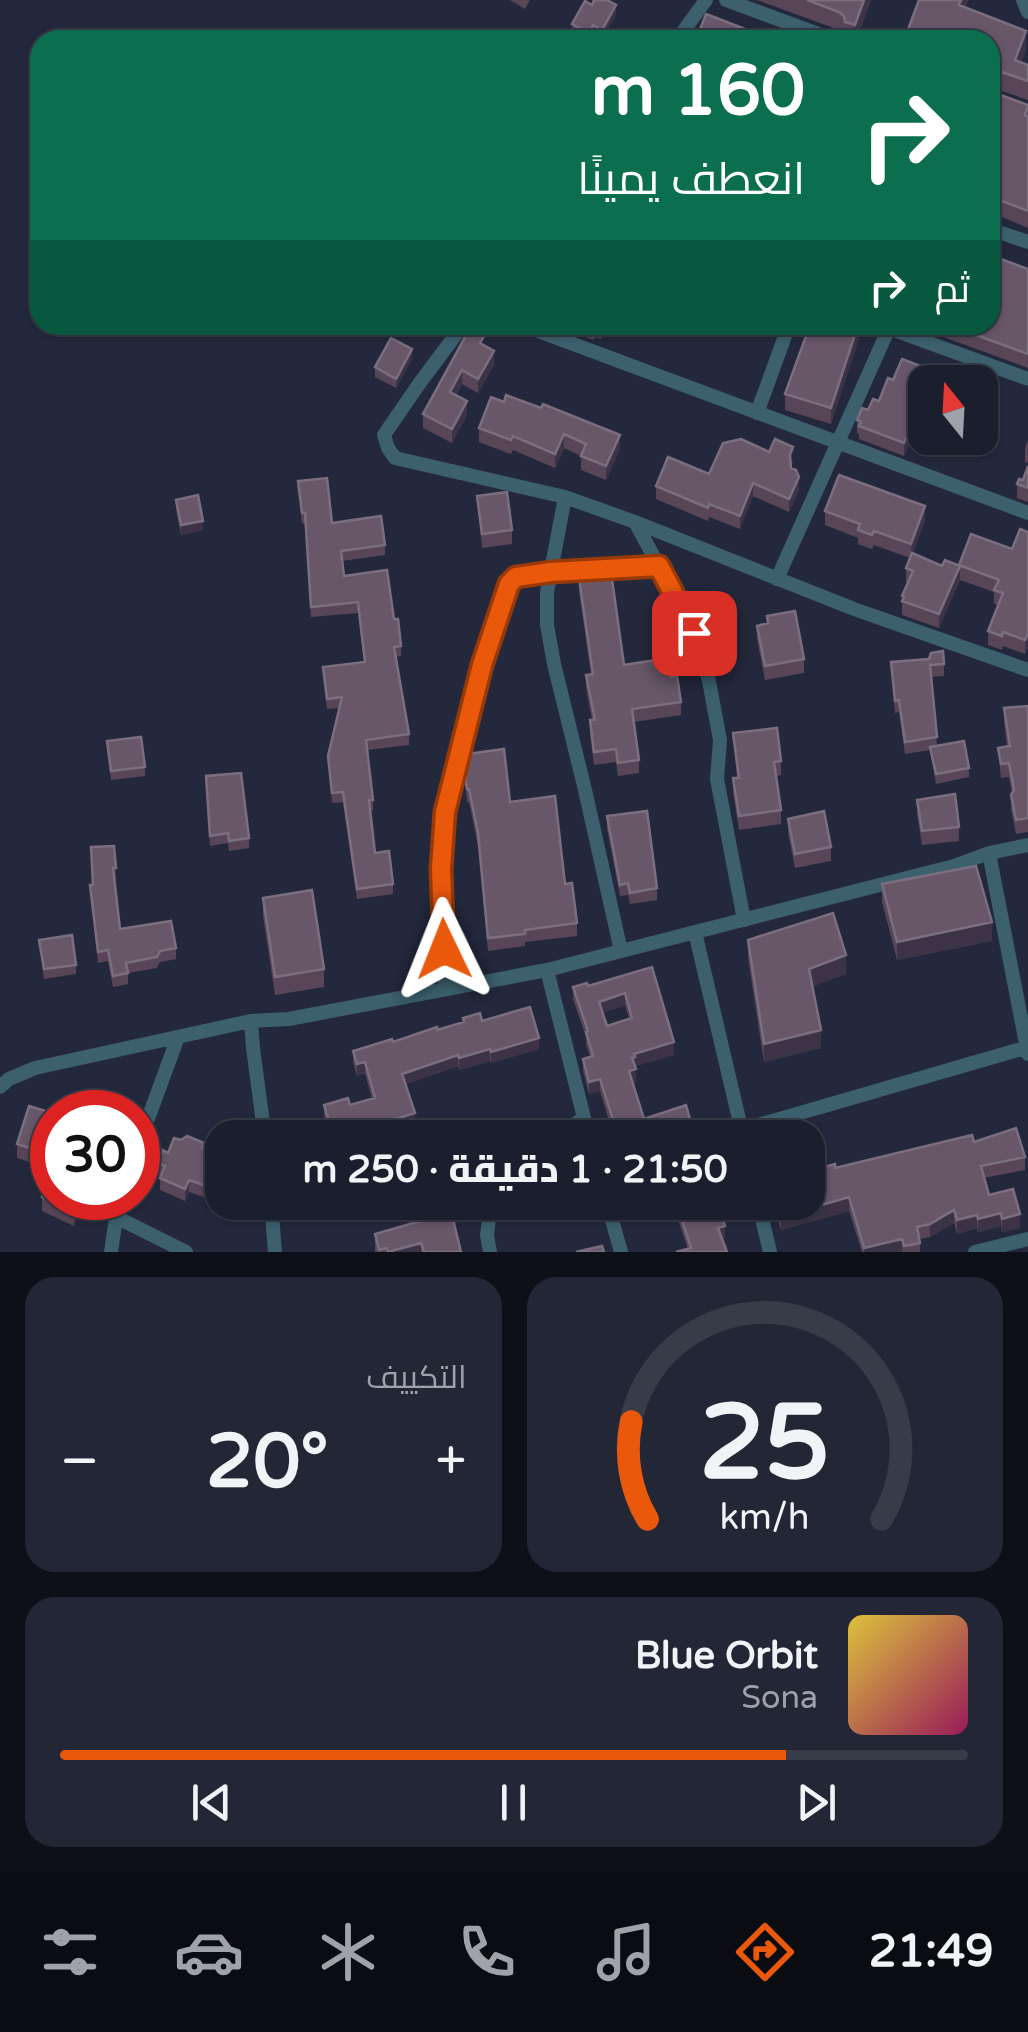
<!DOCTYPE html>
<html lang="ar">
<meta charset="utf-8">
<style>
:root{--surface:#1a1e2d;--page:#232735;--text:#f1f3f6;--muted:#9fa2aa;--line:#383c49;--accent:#ea580c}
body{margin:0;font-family:"Varela Round",Cairo,sans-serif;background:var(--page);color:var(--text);direction:rtl;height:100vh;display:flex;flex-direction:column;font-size:38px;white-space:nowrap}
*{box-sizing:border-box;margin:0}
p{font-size:32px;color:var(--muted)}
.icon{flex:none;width:55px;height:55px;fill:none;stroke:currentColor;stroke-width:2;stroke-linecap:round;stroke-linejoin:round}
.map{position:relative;height:1252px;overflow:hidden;direction:ltr}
.details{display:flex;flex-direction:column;gap:25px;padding:25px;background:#0e1019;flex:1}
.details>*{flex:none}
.banner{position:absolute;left:30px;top:30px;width:970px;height:305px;border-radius:30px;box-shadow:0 2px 8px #0004,0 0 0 2px var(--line);direction:rtl;background:#0b6e4f;color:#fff;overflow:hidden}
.needle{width:65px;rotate:342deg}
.buttons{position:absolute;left:908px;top:365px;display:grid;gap:20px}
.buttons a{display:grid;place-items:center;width:90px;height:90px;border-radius:20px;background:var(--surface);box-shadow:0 2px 8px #0004,0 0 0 2px var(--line);font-size:50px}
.speed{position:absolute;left:30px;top:1090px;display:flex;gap:20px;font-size:50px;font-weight:700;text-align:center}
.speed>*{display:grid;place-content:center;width:130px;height:130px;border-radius:50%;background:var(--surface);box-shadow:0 2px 8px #0004,0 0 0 2px var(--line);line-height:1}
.speed .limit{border:15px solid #d22;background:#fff;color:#111}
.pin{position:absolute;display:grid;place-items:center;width:85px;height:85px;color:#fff;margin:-42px;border-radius:20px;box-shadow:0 5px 15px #0006}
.me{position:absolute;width:110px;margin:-55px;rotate:358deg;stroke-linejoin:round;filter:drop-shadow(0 0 8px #0008)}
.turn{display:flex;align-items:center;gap:35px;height:210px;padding:0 30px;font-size:45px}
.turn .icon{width:130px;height:130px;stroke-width:2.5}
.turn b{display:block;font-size:70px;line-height:85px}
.then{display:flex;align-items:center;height:95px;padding:0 30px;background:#0003;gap:20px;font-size:38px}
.big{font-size:75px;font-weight:800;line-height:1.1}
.details .card{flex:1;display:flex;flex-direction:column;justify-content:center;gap:15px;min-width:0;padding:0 35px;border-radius:30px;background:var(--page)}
.details .dial{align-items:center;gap:0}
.dial svg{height:260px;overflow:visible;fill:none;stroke:var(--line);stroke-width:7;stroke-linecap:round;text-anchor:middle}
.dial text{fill:var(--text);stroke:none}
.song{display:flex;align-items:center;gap:30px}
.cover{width:120px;height:120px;border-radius:15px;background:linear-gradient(135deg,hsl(50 70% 55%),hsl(330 70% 35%))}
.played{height:10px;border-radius:5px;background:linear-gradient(90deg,var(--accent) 80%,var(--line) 80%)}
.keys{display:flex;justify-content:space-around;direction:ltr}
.heat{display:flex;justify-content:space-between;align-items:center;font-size:55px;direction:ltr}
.details .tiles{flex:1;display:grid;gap:25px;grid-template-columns:1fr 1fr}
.card:last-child{grid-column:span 2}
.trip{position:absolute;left:205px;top:1120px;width:620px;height:100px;border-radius:30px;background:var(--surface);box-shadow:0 2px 8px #0004,0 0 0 2px var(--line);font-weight:800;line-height:100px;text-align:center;direction:rtl}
.menu{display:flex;height:160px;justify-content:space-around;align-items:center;background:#0a0c12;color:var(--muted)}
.menu .icon{width:70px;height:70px}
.menu .selected{color:var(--accent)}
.menu b{font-size:45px;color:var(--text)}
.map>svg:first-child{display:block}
</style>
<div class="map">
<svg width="1028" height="1252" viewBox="0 0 1028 1252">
<rect width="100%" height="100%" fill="#23283c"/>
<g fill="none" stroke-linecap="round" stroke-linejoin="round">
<!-- street -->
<path stroke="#3c606e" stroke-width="14" d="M726 0 835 40
M1023 0 1028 12
M677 40 706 0
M990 229 1028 242
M463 325 419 384 384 435 388 448 395 458 565 497 635 522 854 609 1028 670
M522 325 1028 513
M883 326 1028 379
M757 413 789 325
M565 497 547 592V625L554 664 585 790 621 951
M635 522 695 633 709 681 720 740 717 779 744 920
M777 579 889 328
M989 853 1028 1054
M695 932 743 1136
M547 970 589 1138
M445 989 441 869 445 812 482 665 509 584 516 577 551 572 659 566
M0 1087 9 1079 35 1068 251 1021
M741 1130 1028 1047
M265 1138 253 1048 251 1021 289 1019 547 970 954 866 989 853 1028 845
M553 1138 584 1118
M138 1146 178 1037
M271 1202 275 1252
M607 1202 621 1252
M758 1202 770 1252
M116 1217 186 1252
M111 1252 119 1198
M490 1252 487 1235 491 1202
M975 1252 1028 1239"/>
</g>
<!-- wall -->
<path fill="#584658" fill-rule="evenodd" d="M510 0H530L525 9Z
M757 0H871L856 40H845L844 34 839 30Z
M919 0H968L965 8 1026 50 1021 63 1028 81V100L990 87V40Z
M616 14 602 39 593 34 590 40H585L572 33V24Z
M990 91 1028 105V228L992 213 990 219Z
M1028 269V368L911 325H990Z
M569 325H607L601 339 595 337 594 340 569 331Z
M810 325H863L831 424 785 410V394Z
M484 346 494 365 478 393 462 384 456 395 467 415 452 443 423 428V414Z
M412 359 396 388 375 377V367Z
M893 380 936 382H925V425L919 422 904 456 859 439V434L857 433V420L879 401Z
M491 397 620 449 606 480 581 470V456L564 448 555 468 513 450 511 454 479 442V428Z
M1028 440V463L1025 462V448Z
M793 461 791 466 799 490 789 512 753 496 740 529 709 517 708 521 656 499V486L709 474Z
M1028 466V502L1017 498V484L1023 480Z
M298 481 332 523 385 545V555L342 561 344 576 394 619 401 646V656L396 657 409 734V745L367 750 373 800V810H370L375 853 393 884V894L357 899 343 802 332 803 328 756 339 708 327 709 323 667 364 662 358 613 311 617 305 523 302 524Z
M477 496 512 530V544L482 548Z
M176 500 203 530 181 535 176 509Z
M825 511 925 520 913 553 942 566H959L1012 549 1028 532V647L1025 654 1003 646 1002 650 988 645V631L998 605 994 604V592L960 580 939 628 902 615V596L908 583 906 582V568L910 558 874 545 872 549 858 544V538L825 525Z
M579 578 624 665 671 677 681 702V715L634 722 639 760V773L618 776 616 762 594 765 590 734V720H592L586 688V675L591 674 579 591Z
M767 616 804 659V673L765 680 757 639V626L767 624Z
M891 662 944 664V676L931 677 937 746 969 768V777L936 784 930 750 905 754 899 712 895 713Z
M1028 706V832L1016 834 1011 809 1012 794 1009 777 1001 778 998 748 1007 746 1004 722V708Z
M733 733 781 761V775L776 776 781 810V824L739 830 733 792V778H737Z
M107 741 145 767V776L111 780Z
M464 768 510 802 565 884 577 923V936L525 942V946L488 951 478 846 469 802H467Z
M206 786 249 838V848L229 851 228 843 210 846Z
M917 800 959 827V841L922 845 917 814Z
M607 816 657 888V900L630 904 628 895 620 896 607 828Z
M788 819 831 847V861L795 868 788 833Z
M114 846 116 879H114L120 929 176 948V959L160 962 157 968 128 973V984L113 987 108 961 98 963 90 885H93Z
M882 884 992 941 897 960 882 902Z
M263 898 324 969V987L275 995 263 916Z
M39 940 76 965V974L44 979Z
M748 940 846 974 812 986 821 1048 764 1062 748 958Z
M652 967 674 1055 635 1066 636 1082H633L644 1119 695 1138H606V1125L610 1124 600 1091 589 1094 583 1071V1059L590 1057 586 1044V1037L573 999V987L588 986ZM625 1005 629 1019 607 1026 602 1013Z
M463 1018 482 1021 539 1049 491 1063 490 1061 459 1070 458 1066 406 1084 415 1124 383 1134 382 1131 361 1138H330L324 1117V1105H350L372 1099 365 1073 357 1076 353 1062V1051L437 1030 463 1022Z
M52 1113V1153L48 1168 17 1158V1144Z
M974 1142 1025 1157V1170L984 1178 989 1195 1020 1228 1002 1232 1001 1226 978 1232 977 1228 957 1234 954 1223 930 1237 920 1239V1252H862L849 1211 781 1230 773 1202H808L835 1168Z
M204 1148 222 1155V1202H232L231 1206 189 1192 185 1201 160 1190V1176L158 1175V1163L168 1153Z
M42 1197 52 1198H87L74 1226 42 1211Z
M412 1202H461L462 1221 454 1223 461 1252H375V1234L417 1222Z
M672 1202H718L725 1238 688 1249Z"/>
<!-- shaded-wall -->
<path fill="#3c3346" d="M864 0H871L855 40V25Z
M961 0H968L959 24V5Z
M616 5V14L602 39V30Z
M1026 31V50L1015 79V60Z
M992 197V213L990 219V202Z
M602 325H607L601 339V328Z
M858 325H863L831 424V408Z
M412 349V359L396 388V379Z
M494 351V365L478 393V379Z
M462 370V384L450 406V392Z
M467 401V415L452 443V429Z
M919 409V422L904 456V443Z
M564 434V448L555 468V454Z
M620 435V449L606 480V466Z
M799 477V490L789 512V499Z
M753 483V496L740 529V516Z
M925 506V520L911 558V544Z
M203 521V530L181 535V525Z
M960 566V580L939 628V614Z
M1028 634V647L1025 654V640Z
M992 922V941L897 960V942Z
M846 955V974L809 988V969Z
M625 993V1005L599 1014V1002Z
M821 1030V1048L764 1062V1044Z
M539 1038V1049L491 1063V1052Z
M674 1042V1055L635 1066 636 1082 629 1083V1071L634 1054Z
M490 1049V1061L459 1070V1058Z
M458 1055V1066L402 1085V1074Z
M365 1062V1073L357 1076V1064Z
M600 1079V1091L589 1094V1082Z
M415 1113V1124L383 1134V1123Z
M382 1120V1131L361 1138H333V1135Z
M52 1139V1153L48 1168V1154Z
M189 1180V1192L185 1201V1189Z
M849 1197V1211L781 1230V1217Z
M81 1198H87L74 1226V1212Z
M462 1204V1221L450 1224V1207Z
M954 1210V1223L930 1237V1224Z
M1001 1213V1226L978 1232V1219Z
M1020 1214V1228L1002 1232V1219Z
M977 1215V1228L957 1234V1220Z
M725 1226V1238L718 1240V1228Z
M902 1239V1252H864V1248Z
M421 1243V1252H388Z"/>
<!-- building -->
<path fill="#675769" stroke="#7a6e7f" stroke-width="2.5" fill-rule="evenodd" d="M594 0H607L616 5 602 30 593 25 589 33 572 24 585 1 592 5Z
M807 0H864L855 25 845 22 844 16 839 12Z
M919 0H961L959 5 1026 31 1015 60 1028 65V81L990 68V40H904Z
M706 14 758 34 759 31 784 40H696Z
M990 91 1028 105 1025 115 1028 117V211L992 197 990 202Z
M990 255 1028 269V354L949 325H990Z
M583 325H602L601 328 595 325 594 329Z
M810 325H858L831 408 785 394Z
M470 328 484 336 480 343 494 351 478 379 462 370 450 392 467 401 452 429 423 414Z
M391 338 412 349 396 379 375 367Z
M902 359 936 372 932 382H925V412L919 409 904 443 859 426 861 422 857 420 862 408 868 410 873 399 879 401 888 378 893 380Z
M506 395 541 408 543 404 620 435 606 466 581 456 586 444 564 434 555 454 513 436 511 440 479 428 491 397 504 402Z
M741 439 769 452 775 439 793 447 790 455 791 468 796 470 799 477 789 499 753 483 740 516 709 504 708 508 656 486 668 457 709 474 723 443Z
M1028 466V488L1017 484 1019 479 1023 480Z
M839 475 925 506 911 544 874 531 872 535 858 530 860 524 825 511Z
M327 478 332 523 381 516 385 545 341 551 344 576 387 570 394 619H398L401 646 394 647 409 734 366 740 373 800H369L375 853 389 851 393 884 357 889 343 792 332 793 328 756 342 697 327 699 323 667 365 662 358 602 311 607 305 513H302L298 481Z
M507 492 512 530 482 534 477 496Z
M198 495 203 521 181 525 176 500Z
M1020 529 1028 532V634L1025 640 1003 632 1002 636 988 631 1003 593 994 590 999 580 959 565 971 534 1012 549Z
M912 553 942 566 945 560 960 566 939 614 902 601 904 597 902 596 913 571 906 568Z
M611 572 624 665 668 658 671 677 677 676 681 702 632 709 639 760 618 763 616 749 594 752 590 720H595L586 675 593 674 579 578Z
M795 611 804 659 765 666 757 626 768 623 767 616Z
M943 651 944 664 930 665 937 737 905 742 899 700 895 701 891 662 929 659 931 653Z
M1028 706V818L1016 820 1011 795 1014 790 1009 763 1001 764 998 748 1010 746 1004 708Z
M777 728 781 761 774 762 781 810 739 816 733 778H739L733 733Z
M141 737 145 767 111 771 107 741Z
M964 741 969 768 936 774 930 747Z
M504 749 510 802 555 796 565 884 572 883 577 923 525 930V934L488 938 478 833 469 789H467L464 768 468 754Z
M241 773 249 838 229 841 228 833 210 836 206 776Z
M955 794 959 827 922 831 917 800Z
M647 811 657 888 630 893 628 883 620 885 607 816Z
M824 811 831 847 795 854 788 819Z
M114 846 116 868H113L120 929 171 921 176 948 160 951 157 957 126 963 128 973 113 976 108 950 98 952 90 885H93L91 847Z
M976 866 992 922 897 942 882 884Z
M312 890 324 969 275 977 263 898Z
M833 913 846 955 809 969 821 1030 764 1044 748 940Z
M72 935 76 965 44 969 39 940Z
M652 967 674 1042 634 1054 635 1057 632 1058 636 1069 629 1071 644 1119 686 1105 695 1138H610L606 1125 614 1123 600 1079 589 1082 583 1059 593 1056 586 1032 588 1031 573 987 587 983 588 986ZM625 993 632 1018 607 1026 599 1002Z
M530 1007 539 1038 491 1052 490 1049 459 1058 458 1055 402 1074 415 1113 383 1123 382 1120 333 1135 324 1105 348 1098 350 1105 375 1098 365 1062 357 1064 353 1051 392 1039 393 1042 437 1027V1030L464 1022 463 1018 480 1013 482 1021Z
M29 1106 52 1113V1139L48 1154 17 1144Z
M1016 1128 1025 1157 981 1166 989 1195 1013 1189 1020 1214 1002 1219 1001 1213 978 1219 977 1215 957 1220 954 1210 930 1224 917 1227 920 1243 904 1246 902 1239 864 1248 849 1197 781 1217 776 1202H808V1172L835 1164V1168L972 1135 974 1142Z
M187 1136 204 1143 202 1148 222 1155V1191L189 1180 185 1189 160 1178 165 1166 158 1163 163 1150 168 1153 174 1138 181 1140Z
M52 1174V1198H81L74 1212 42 1197Z
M416 1202H461L462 1204 450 1207 461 1252H424L421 1243 388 1252 387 1248 379 1250 375 1234 420 1221Z
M676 1202H718L725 1226 718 1228 727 1252H676L691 1248Z
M602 1246 604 1252H576Z"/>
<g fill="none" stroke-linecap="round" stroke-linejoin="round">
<!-- route casing -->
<g stroke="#983908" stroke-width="25">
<path id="route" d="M444 949 441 869 445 812 482 665 509 584 516 577 551 572 659 566 694 633"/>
</g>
<!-- route -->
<use href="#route" stroke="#ea580c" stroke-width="18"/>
</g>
</svg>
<div class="buttons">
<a><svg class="needle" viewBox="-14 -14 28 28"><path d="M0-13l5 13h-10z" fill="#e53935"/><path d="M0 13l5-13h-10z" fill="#9fa2aa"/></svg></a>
</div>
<div class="speed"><div class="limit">30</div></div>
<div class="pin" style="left:694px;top:633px;background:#d93025"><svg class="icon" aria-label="arrive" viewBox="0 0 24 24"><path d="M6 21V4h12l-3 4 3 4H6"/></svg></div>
<svg class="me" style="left:444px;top:949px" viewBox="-20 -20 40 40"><path d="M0-17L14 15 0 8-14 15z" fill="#ea580c" stroke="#fff" stroke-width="4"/></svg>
<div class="trip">21:50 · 1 دقيقة · 250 m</div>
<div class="banner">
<div class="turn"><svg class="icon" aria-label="right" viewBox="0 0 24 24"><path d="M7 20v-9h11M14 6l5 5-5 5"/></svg><div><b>160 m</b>انعطف يمينًا</div></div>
<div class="then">ثم<svg class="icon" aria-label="right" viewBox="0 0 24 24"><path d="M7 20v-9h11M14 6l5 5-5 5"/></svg></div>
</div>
</div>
<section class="details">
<div class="tiles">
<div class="card dial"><svg viewBox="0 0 100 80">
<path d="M14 69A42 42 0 1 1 86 69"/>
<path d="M14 69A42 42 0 0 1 9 39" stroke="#ea580c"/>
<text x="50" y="56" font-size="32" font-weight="700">25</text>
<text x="50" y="72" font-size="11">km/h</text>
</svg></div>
<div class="card"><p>التكييف</p>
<div class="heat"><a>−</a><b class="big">20°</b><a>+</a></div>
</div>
<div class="card">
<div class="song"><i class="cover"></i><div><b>Blue Orbit</b><p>Sona</p></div></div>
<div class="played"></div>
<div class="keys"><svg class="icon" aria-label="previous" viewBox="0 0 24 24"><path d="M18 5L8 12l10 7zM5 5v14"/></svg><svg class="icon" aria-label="pause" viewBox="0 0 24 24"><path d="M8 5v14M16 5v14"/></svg><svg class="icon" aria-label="next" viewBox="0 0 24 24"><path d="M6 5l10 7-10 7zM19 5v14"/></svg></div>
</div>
</div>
</section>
<nav class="menu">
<b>21:49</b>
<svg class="icon selected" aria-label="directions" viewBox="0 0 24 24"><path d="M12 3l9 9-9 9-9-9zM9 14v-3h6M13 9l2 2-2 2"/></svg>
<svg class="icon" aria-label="music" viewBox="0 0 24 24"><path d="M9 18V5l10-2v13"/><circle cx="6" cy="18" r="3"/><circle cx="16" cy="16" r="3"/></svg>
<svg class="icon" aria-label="phone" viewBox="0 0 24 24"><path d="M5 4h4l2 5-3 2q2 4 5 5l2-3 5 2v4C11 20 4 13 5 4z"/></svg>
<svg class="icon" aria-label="climate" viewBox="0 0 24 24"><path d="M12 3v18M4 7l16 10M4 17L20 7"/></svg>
<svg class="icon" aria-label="car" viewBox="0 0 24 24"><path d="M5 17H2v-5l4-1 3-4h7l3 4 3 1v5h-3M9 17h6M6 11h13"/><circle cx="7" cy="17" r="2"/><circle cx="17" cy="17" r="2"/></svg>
<svg class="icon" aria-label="filters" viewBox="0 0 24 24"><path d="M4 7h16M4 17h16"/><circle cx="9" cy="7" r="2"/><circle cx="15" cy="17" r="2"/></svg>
</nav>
